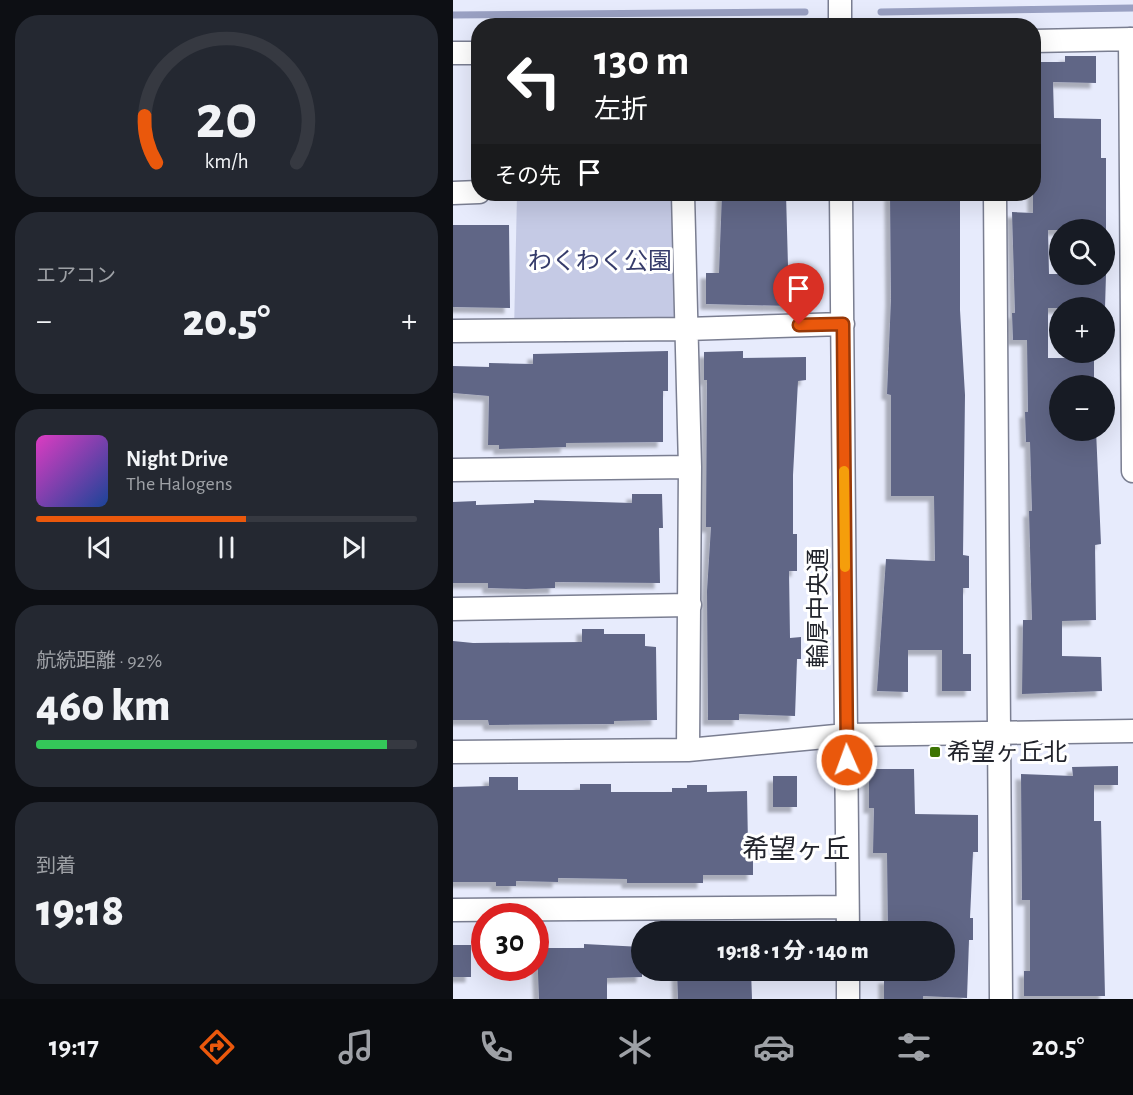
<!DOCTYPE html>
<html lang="ja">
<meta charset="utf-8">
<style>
:root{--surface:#171b24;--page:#242831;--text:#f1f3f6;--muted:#9ea1a6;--line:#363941;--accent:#ea580c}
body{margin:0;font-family:"Alegreya Sans","Noto Sans JP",sans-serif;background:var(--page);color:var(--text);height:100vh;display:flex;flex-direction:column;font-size:22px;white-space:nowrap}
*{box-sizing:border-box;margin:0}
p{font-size:20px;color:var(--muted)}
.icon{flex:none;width:33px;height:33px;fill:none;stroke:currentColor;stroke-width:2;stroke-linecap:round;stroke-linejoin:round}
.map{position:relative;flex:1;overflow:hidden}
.side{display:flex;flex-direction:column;gap:15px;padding:15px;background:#0d0f14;width:453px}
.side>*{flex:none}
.banner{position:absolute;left:18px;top:18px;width:570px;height:183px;border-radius:24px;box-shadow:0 6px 24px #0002;background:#202124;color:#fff;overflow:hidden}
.fabs{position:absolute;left:596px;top:219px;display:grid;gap:12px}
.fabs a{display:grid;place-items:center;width:66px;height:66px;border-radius:50%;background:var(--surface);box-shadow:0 6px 24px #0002;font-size:30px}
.speed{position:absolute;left:18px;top:903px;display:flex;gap:12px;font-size:30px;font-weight:700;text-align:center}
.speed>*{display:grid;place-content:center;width:78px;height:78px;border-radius:50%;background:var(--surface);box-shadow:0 6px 24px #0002;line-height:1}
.speed .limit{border:9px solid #d22;background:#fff;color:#111}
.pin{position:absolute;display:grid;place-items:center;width:51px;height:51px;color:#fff;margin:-62px -26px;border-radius:50% 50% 50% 0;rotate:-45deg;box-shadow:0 0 6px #0007}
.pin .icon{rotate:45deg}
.me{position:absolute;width:66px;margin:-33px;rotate:358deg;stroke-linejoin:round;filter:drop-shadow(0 0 4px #0008)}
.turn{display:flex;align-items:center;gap:21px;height:126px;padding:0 24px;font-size:27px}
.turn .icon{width:78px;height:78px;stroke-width:2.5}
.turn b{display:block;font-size:42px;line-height:51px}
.then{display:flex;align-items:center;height:57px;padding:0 24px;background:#0003;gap:12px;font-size:22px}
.big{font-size:45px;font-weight:800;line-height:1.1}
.side .card{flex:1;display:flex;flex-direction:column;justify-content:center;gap:9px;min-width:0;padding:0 21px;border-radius:24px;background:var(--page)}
.side .dial{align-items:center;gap:0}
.dial svg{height:156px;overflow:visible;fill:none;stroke:var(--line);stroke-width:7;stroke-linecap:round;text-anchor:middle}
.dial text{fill:var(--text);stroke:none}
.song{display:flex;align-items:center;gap:18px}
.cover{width:72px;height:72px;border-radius:9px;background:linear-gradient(135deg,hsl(310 70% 55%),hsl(220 70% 35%))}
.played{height:6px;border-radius:3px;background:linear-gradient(90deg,var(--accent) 55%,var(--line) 55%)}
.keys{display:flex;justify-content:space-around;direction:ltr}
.heat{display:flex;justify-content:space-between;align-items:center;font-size:33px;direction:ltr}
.charge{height:9px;border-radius:4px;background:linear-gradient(90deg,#34c759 92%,var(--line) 0)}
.trip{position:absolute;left:178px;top:921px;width:324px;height:60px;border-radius:30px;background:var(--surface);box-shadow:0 6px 24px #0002;font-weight:800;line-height:60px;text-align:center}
.dock{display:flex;height:96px;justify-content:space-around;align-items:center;background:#090b0e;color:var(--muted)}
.dock .icon{width:42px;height:42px}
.dock .current{color:var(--accent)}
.dock b{font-size:27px;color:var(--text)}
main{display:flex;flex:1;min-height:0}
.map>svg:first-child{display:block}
</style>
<main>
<section class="side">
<div class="card dial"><svg viewBox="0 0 100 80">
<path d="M14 69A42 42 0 1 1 86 69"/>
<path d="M14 69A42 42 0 0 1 8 45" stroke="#ea580c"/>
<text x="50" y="56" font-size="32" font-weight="700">20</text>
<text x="50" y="72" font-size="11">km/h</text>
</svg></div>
<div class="card"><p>エアコン</p>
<div class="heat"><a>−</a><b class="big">20.5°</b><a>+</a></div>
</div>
<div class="card">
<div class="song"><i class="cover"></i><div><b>Night Drive</b><p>The Halogens</p></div></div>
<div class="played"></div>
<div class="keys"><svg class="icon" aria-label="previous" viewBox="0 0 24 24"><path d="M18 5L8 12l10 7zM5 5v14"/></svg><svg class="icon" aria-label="pause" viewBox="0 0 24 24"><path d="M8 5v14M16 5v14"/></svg><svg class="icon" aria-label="next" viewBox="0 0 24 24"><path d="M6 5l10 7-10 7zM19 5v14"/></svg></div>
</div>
<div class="card"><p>航続距離 · 92%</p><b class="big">460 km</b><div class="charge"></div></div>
<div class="card"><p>到着</p><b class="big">19:18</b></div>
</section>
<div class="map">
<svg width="680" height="999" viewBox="0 0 680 999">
<defs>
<filter id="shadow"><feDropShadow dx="-5.5" dy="5.5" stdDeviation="1.5" flood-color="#0004"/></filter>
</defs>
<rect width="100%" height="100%" fill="#e7ebfc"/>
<!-- green -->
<path fill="#c5cae5" d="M64 194H230L234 329 61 331Z"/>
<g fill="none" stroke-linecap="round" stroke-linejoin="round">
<!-- stream -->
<path stroke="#99a0c2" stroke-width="7" d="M428 12 680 8
M0 15 352 12"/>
</g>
<!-- building -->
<path fill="#606686" filter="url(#shadow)" d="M612 56H643V83L600 82 601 118 648 119V158H653V230H595L596 274H653L652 308H595V358H641V386H606V430H643L648 544 642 545 643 620 609 621V656L648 657 649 691 569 694 570 620H579L576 511H579L577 442H573L572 412H575L574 340H560L559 313H562L559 212 580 213V62H612Z
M269 194H333L335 266H339L338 306 253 304V273H266Z
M437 194H507V310L512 395 510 555 516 556V588H510V654H518V691H489V650H455V692L424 691 433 559 482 561 481 496H438V395L434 394 438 299Z
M0 225H56L57 308 0 307Z
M215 351V391H210V442L113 443V447L46 449V445H35L36 396 0 393V366L36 367V363L80 364V354Z
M290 351V358L353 357V380L345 381 340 475V534H344V571H336L337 638 348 637V659H344L342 716 286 714V720H255L254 591 258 527H253L254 380H251V352Z
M179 494H209L210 528H206L207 583 102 582V588L73 589 35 588V583H0V502L23 501V505L81 503V500L179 503Z
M129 629H151V634H192V646L203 647 204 720 161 721V724L36 725 35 720H0V641L20 643 129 642Z
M665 766V785H641V821H648L652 996H571V971H577V900H569L568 774 620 776 619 767Z
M416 769H461L462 814 525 815V852H520L517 918H520V940H516L514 998 470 996V999H431V978L484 979V970H492V932H435L434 853H420L421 808H416Z
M320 776H344V807H320Z
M36 777H65V790H127V784H158V792H219V788H234V785H254V792L294 791 295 845H300V875H250V883H174V879L105 878V882L63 881V886H43V882H0V787L36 786Z
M131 944 189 947V977L154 978V999H86L84 948H131Z
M0 945H18V977H0Z
M224 970H298L299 999H225Z"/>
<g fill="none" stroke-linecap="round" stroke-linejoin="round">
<!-- minor casing -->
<g stroke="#7a7e91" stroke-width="25">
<path id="minor" d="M387 26V0
M677 39 680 471
M580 41 680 39
M0 53H26
M0 193 26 192
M230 194 237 467 235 750
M388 194 393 735 680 731
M542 194 548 999
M0 331 234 329 390 324
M0 470 237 467
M0 609 237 605
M0 752 235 750 393 735 395 932
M0 910 394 907
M395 970V999"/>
</g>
<!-- minor -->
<use href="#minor" stroke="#fff" stroke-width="22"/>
</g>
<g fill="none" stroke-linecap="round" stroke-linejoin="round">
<!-- route casing -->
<g stroke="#983908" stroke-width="15">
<path id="route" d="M346 325 390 324 394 760"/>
</g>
<!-- route -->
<use href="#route" stroke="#ea580c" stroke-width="10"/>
<!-- slow -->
<path stroke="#f59e0b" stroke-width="10" d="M391 471 392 567"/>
</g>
<!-- markers -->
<rect fill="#3d7403" stroke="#fff" stroke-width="2" x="476" y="746" width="12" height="12" rx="3"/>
<g text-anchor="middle" stroke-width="6" stroke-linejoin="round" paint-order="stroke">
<!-- park labels -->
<g font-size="24" fill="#363c6b" stroke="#fff">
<text x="147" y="269">わくわく公園</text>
</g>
<!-- street labels -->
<g font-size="24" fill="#22242c" stroke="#fff">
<text transform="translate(365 608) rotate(-90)" y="8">輪厚中央通</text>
</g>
<!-- poi labels -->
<g font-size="24" fill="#22242c" stroke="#fff" text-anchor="start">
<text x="494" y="760">希望ヶ丘北</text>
</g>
<!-- quarter labels -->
<g font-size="27" fill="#22242c" stroke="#fff">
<text x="343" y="858">希望ヶ丘</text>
</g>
</g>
</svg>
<div class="fabs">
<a><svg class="icon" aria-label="search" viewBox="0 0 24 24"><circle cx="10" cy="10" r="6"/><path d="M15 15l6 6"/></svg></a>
<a>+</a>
<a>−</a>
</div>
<div class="speed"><div class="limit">30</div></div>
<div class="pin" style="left:346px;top:325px;background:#d93025"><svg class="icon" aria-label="arrive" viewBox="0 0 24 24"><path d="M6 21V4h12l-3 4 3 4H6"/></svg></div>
<svg class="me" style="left:394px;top:760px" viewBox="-20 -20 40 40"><circle r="17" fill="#ea580c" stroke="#fff" stroke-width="3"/><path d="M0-11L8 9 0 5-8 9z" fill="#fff"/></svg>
<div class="trip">19:18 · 1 分 · 140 m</div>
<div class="banner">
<div class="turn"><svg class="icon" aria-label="left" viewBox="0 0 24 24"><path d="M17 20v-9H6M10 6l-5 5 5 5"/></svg><div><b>130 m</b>左折</div></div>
<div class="then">その先<svg class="icon" aria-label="arrive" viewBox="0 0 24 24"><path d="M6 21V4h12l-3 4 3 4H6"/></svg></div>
</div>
</div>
</main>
<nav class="dock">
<b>19:17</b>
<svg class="icon current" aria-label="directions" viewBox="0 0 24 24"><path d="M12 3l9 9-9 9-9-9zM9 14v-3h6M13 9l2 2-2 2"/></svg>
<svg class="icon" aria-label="music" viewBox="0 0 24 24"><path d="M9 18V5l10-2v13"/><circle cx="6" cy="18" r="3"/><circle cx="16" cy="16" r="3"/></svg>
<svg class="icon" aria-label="phone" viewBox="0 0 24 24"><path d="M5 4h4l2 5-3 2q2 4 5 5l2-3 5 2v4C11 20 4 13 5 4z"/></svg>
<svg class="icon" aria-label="climate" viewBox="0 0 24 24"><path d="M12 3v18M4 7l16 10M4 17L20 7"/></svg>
<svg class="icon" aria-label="car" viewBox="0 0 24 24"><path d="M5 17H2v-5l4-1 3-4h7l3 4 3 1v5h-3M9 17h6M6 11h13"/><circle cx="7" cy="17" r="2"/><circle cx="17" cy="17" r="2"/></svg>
<svg class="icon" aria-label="filters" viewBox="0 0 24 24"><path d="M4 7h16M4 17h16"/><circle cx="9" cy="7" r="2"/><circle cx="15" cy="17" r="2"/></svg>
<b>20.5°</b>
</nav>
